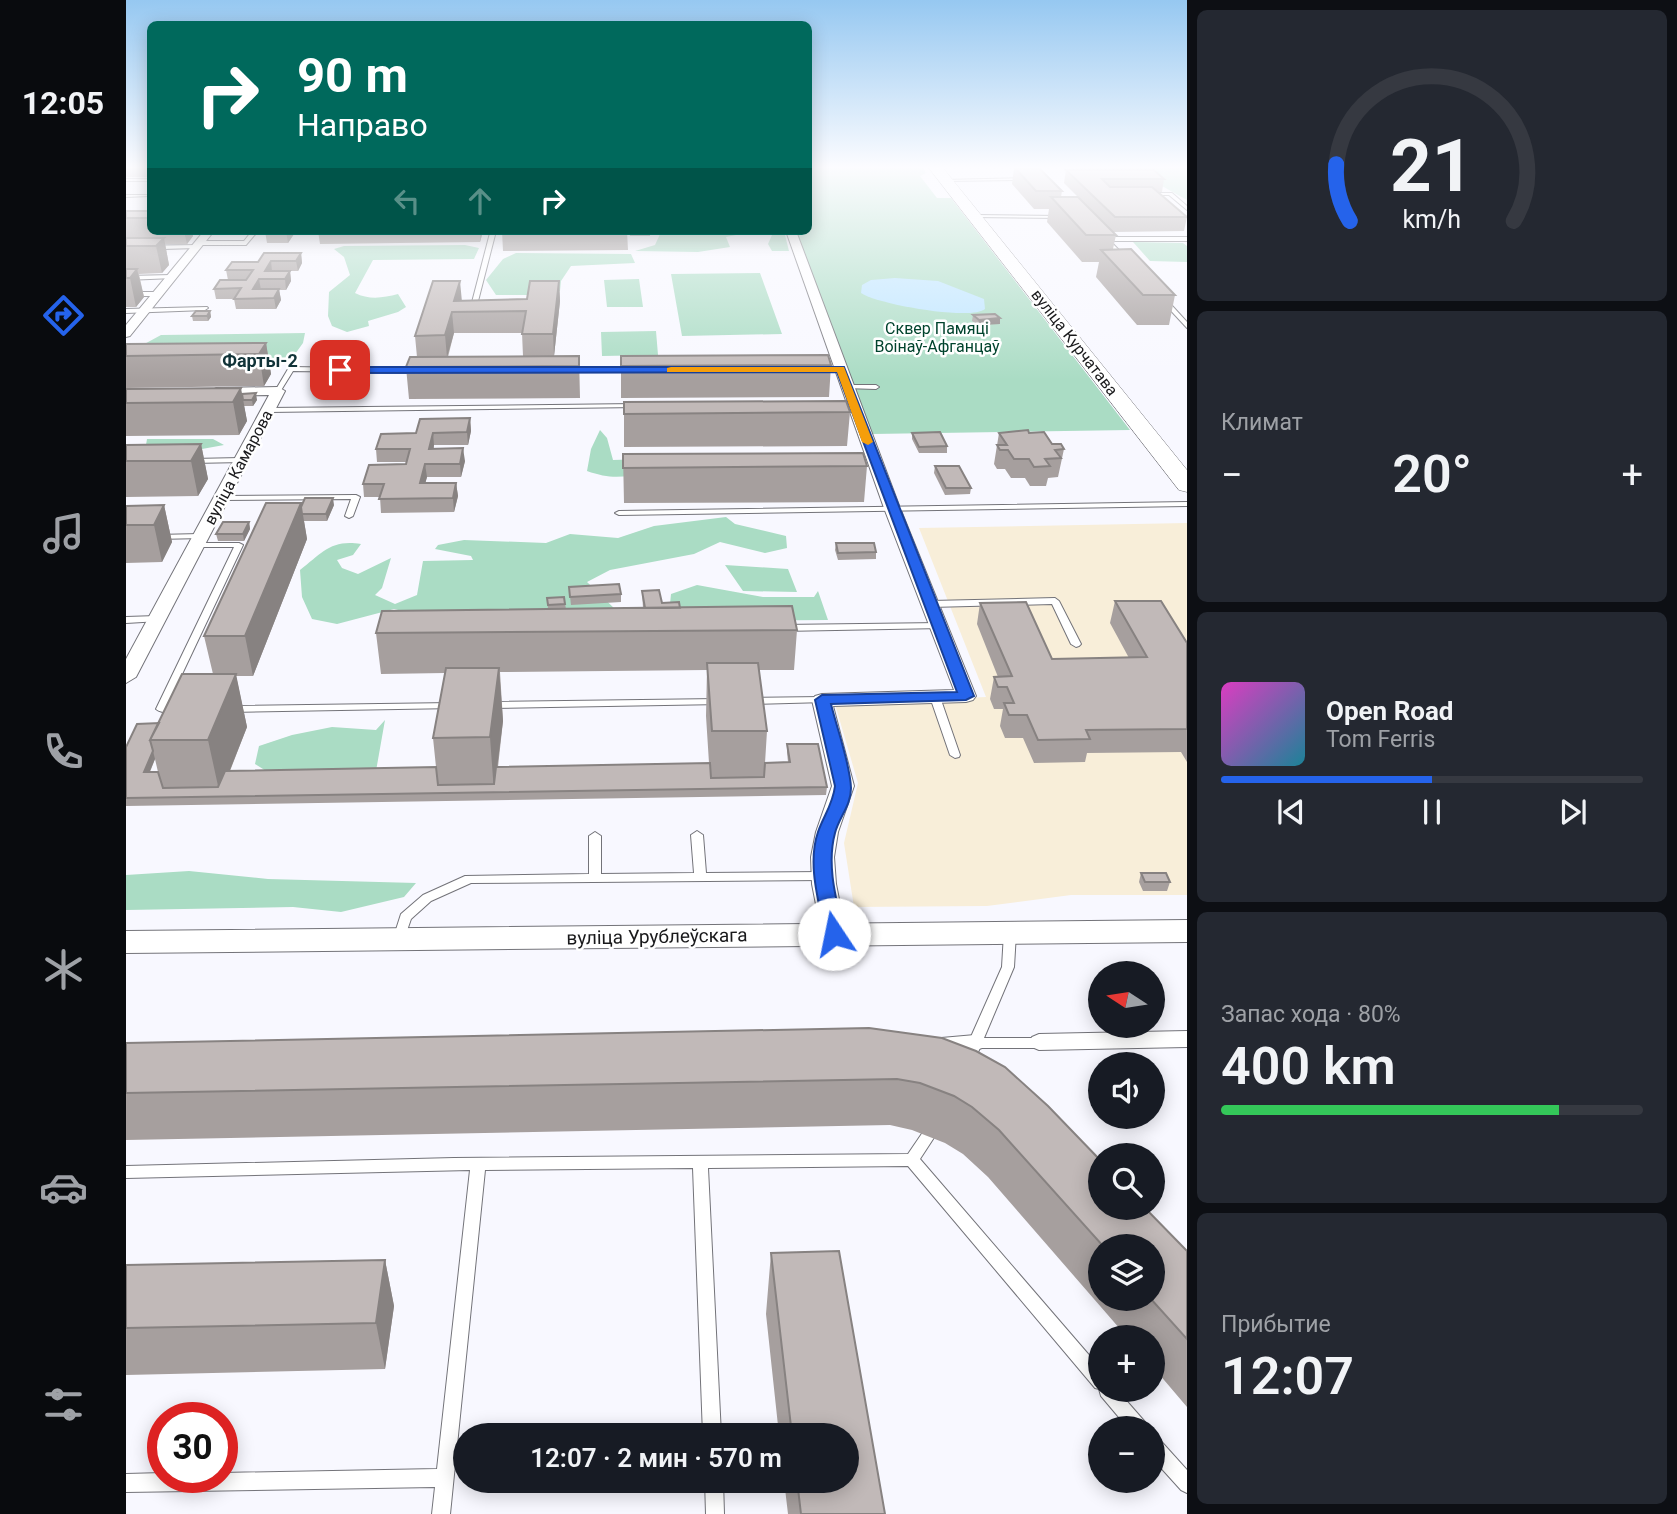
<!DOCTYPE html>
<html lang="ru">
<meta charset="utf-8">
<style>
:root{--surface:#171b24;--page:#242831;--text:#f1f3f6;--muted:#9ea1a6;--line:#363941;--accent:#2563eb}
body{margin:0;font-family:Roboto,sans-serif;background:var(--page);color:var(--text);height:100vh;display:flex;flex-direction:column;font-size:26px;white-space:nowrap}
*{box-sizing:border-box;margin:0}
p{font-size:23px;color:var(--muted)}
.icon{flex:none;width:38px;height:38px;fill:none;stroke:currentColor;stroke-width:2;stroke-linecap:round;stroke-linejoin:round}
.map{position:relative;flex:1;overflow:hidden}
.sheet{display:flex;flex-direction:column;gap:10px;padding:10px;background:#0d0f14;width:490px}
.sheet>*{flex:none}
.guide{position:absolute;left:21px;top:21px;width:665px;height:214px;border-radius:10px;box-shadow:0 4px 18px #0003;background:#00695c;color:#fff;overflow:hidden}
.needle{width:46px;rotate:282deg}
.buttons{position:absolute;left:962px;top:961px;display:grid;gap:14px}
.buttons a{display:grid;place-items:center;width:77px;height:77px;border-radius:50%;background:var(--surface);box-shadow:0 4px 18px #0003;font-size:35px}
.speed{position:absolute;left:21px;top:1402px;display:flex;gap:14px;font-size:35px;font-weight:700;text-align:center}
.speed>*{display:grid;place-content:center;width:91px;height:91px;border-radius:50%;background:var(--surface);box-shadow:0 4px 18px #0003;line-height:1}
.speed .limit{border:10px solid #d22;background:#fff;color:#111}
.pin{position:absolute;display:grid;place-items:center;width:60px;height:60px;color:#fff;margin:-30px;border-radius:14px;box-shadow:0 4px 10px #0006}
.me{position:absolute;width:77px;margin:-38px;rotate:349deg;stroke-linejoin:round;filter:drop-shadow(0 0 5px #0008)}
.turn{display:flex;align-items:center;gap:24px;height:147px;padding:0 35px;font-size:32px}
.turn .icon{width:91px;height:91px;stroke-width:2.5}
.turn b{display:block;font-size:49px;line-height:60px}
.lanes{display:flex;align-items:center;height:66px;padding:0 35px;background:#0003;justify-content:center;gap:35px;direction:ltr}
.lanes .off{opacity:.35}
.big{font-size:52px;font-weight:600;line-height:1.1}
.sheet .card{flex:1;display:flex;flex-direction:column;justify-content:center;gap:10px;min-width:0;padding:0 24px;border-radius:10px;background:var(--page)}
.sheet .dial{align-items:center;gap:0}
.dial svg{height:182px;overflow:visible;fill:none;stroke:var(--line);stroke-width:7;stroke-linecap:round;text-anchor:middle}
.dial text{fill:var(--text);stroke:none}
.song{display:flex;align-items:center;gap:21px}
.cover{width:84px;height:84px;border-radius:10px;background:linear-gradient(135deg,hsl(310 70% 55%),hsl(190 70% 35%))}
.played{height:7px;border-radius:4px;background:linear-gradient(90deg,var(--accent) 50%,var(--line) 50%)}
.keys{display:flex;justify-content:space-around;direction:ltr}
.heat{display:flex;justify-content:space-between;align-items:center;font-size:38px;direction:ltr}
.charge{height:10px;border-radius:5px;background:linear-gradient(90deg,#34c759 80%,var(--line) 0)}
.trip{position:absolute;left:327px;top:1423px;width:406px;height:70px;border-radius:35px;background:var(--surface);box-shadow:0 4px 18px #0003;font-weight:600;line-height:70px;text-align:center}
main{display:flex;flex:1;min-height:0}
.tab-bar{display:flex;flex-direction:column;width:126px;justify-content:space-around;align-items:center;background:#090b0e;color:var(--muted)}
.tab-bar .icon{width:49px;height:49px}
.tab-bar .active{color:var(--accent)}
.tab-bar b{font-size:32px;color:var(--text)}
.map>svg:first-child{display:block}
</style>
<main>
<nav class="tab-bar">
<b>12:05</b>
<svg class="icon active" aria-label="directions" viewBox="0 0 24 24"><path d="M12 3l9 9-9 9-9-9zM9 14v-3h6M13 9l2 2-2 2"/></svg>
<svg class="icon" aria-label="music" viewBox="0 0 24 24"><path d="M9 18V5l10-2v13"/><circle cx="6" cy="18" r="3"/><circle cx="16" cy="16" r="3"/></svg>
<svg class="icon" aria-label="phone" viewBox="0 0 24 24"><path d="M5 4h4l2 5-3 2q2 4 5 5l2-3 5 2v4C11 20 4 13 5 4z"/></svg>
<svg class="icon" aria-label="climate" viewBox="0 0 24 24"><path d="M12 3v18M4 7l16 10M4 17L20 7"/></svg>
<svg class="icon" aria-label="car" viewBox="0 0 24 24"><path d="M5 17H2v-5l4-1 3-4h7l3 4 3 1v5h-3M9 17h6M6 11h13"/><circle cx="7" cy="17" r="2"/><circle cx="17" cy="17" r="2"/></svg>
<svg class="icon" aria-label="filters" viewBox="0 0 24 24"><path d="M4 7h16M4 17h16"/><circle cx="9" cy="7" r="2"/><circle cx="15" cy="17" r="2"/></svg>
</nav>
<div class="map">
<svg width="1061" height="1514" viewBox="0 0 1061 1514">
<rect width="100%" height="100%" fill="#f8f8ff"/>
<!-- commercial -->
<path fill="#f8eed9" d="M1061 523V895H945L861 906 728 907 718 843 732 783 709 704 860 697 793 528Z"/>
<!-- green -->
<path fill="#aadcc4" d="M683 168H797L800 173 794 176 811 198H825L1004 430 746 434 670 231H682Z
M950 168H1061V200L1027 181 956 173Z
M538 231H658L663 251H646L642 244 646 235 620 233 600 237 604 247 572 252 509 251 529 245 535 232Z
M1007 242 1057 243 1061 246V262L1024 261Z
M339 245 353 248 348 259 247 260 229 293C243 300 257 298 272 294L280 307 272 312 242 321 243 326 221 332 206 326 202 316 203 292 224 275 218 257 208 249 218 246Z
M390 253 505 254 509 263 445 266 435 281 434 291 412 295H370L360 280 377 259Z
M634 273 656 334 556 336 545 274Z
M513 279 517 307H481L478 280Z
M530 331 532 355 476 356 475 332Z
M179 333 177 343 164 361 145 365 50 366 0 354 35 335Z
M474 430 481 438 487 460 548 458C515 473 497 484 461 471L465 449Z
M21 439H87L98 445 65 451 20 445Z
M600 517 609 524 660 536 661 548 639 553 594 542 568 554 484 570 461 582 491 611 315 620 268 609 211 624 186 619 176 597 174 570C196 553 205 539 235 544L227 555 211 560 216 568 232 574 265 558 256 588 249 595 269 604 291 595 297 561 347 560 345 556 309 549 312 545 338 540 420 543 444 534 492 538 528 526Z
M599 565 662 569 671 592 617 591Z
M571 585 637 597H688L692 591 702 620 567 621 544 604 545 594Z
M259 720 250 771 145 774 129 764 133 746 166 735 206 727 250 730Z
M63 871 142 879 290 883 278 897 215 912 167 907 0 910V875Z"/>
<!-- water -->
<path fill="#bce5ff" d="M769 278 812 281 858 299 859 309C845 321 750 304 735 293L736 285 745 280Z"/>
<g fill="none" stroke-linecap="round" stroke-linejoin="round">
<!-- service casing -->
<g stroke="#737379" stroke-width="2">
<path id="service" d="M900 178 902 180 819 181 817 180Z
M0 179H24V181H0Z
M1027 193H1046L1061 206V210L1043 195H1025Z
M0 195H21L23 196 0 197Z
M848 215 933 216 935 217 933 218 846 217Z
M126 231H132L120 245H73L70 243 73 241H118Z
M339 231H370L350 309 353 311 350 313 344 310 364 233H342Z
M1061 237V241H984L1002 259 1000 262 977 239 980 237Z
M70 245 72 248 0 250V246Z
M46 275 48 276V278L0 280V276Z
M0 292H34L37 294 34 296H0Z
M1035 298H1039L1061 322V328L1035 300Z
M81 307 82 308 79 310 0 313V309Z
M165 367 294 369 297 371 294 373 167 371 154 392H150L149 391 162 369Z
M440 368H508L511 370 508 372 438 371 437 370Z
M721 385H750L753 387 750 389 719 388V386Z
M511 404 514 406 513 407 143 412 140 410 143 408Z
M115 458 119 460 118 462 66 463 62 461 66 459Z
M230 495 234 497 227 516 223 518 219 516 225 499 95 500 91 498 95 496Z
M1061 502V506L493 515 489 513 493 511Z
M74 534 78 536 77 538 31 539 27 537 31 535Z
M67 543H113L117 545 41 706H53L58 709C52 714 36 714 30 709L108 547H70L66 545Z
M929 598 933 601 955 644 953 646 950 647 945 644 926 604 805 607 801 604 805 601Z
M31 616 36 619 34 621 0 623V617Z
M814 623 819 626 817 628 656 631 651 628 656 625Z
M809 694 814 697 834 755 833 757 829 758 824 755 804 697Z
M696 697 701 700 700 702 622 704 617 701 622 698Z
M592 699 597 702 596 704 363 708 358 705 363 702Z
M326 703 330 704 331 706 330 708 104 712 99 709 104 706Z
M571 831 577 835 580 873 697 872 701 873 703 876 701 879 697 880 345 883 305 901 285 919 277 942H269L267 939 275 914 297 895 339 876 463 874V836L469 832 475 836V874L568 873 565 835Z
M884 929 888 930 890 933 888 967 858 1038H916L921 1039 923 1043 921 1047 916 1048H854L852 1052 847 1053 842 1052 840 1048 876 967 878 933 880 930Z
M802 1130 807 1132 809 1136 794 1159 975 1369V1390H991L1019 1422 1022 1428H1002L975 1396 973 1389 969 1388 782 1166 582 1168 595 1435H577L567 1168 359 1170 324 1514H306L309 1487 0 1492V1474L37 1473V1477H96V1473L311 1469 344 1170 0 1178V1166L328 1158 782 1154 797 1132Z
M1027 1436 1033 1439 1061 1470V1493L1055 1490 1027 1459Z
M579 1480H597L598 1514H580Z"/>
</g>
<!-- pedestrian casing -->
<g stroke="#737379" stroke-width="2">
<path id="pedestrian" d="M1061 1031V1047L913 1050 906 1047 903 1042 906 1037 913 1034Z
M849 1035 856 1038 859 1043 856 1048C842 1053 818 1054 804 1049L801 1044 804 1039Z"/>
</g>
<!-- minor casing -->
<g stroke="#737379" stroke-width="2">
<path id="minor" d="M78 231H88L4 336 0 337V325Z
M660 231H670L774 508 850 696 847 700 840 702 707 706 728 786 712 832 708 857 710 884 720 935 717 941 708 944 699 941 696 935 686 884 685 857 690 832 706 786 686 700 689 696 696 694 828 690 758 508Z
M152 387 159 391 10 677 0 683V659L143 395 90 396 83 392 90 388Z"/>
</g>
<!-- tertiary casing -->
<g stroke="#737379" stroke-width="2">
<path id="tertiary" d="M1061 920V942L0 953V931Z"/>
</g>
<!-- secondary casing -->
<g stroke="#737379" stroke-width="1">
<path id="secondary" d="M803 168H817L1061 470V492L1053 490Z"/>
</g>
<!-- service -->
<use href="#service" fill="#fff" fill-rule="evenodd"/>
<!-- pedestrian -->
<use href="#pedestrian" fill="#fff" fill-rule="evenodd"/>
<!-- minor -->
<use href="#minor" fill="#fff" fill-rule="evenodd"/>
<!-- tertiary -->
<use href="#tertiary" fill="#fff" fill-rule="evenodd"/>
<!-- secondary -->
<use href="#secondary" fill="#fff" fill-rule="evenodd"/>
</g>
<!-- wall -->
<path fill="#a69f9e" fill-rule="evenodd" d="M0 168H24V177H0Z
M888 168H913L936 191 935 197H952L938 183 940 170 1038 179 1036 192H1032L1061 217 1058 231 987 232 990 235 987 249 1049 295 1043 325H1011L970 277 973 262H956L921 222 923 209H908L886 184Z
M0 211H24V231H66L67 236 61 244H39L43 265 36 273 13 274 18 297 10 307H0Z
M139 231H170L162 243H141Z
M192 231H356V235L354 242 194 244Z
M376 231H501L502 250 377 251Z
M503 231H524V236H504Z
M175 253 176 263 172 271H164L165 281 160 290H153L155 300 150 309H110L108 299H90L88 289 102 280 100 270 132 262Z
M433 281 434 301 428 356H397L396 333H328L322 357 453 356 454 398 283 399 280 367 291 357 289 336 336 301 401 299Z
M84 311 85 317 82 321H67L66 316Z
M847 315 874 318V324L852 325 846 321Z
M140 343 145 374 138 386 0 388V344Z
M495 356 705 365 703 397 495 398Z
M0 389 116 394 131 400 127 406H118L121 421 113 435 0 436Z
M498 402 724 412 721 446 498 447Z
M344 418 345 431 342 445H308V449L339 461 335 477H301L299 483H330L332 496 328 512 255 513 254 497H238L237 484 280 464V462H251L250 449 290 433Z
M786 433 821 446V453H793L786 439Z
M873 433H903L938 449 932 477 922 478 920 486H904L899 478H885L879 469H871L868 464Z
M75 444 82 479 72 496 0 497V445Z
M497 454 741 466 738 502 498 503Z
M809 466 845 488 844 494 819 495 808 473Z
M175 503V507L208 505 201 521H178L181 539 127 676H110L121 727 104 771 310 767 307 738 319 673 255 674 250 633 422 609 421 598 439 604 440 609 517 608 516 591 536 603 554 608 671 630 668 670H633L641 731 639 763 662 762 661 752V744L701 787 700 795 0 806V747L33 723 87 674 78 636ZM581 670 580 716 583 763 372 767 377 721 374 672ZM29 759 32 772H24Z
M38 505 46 542 36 562 0 563V506Z
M123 522 124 529 118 541H92L90 534Z
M710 543 750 552V559L712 560 709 550Z
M443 587 495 594V602L445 605Z
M989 601 1061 643V762L1055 752 961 753 959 762 908 763 897 738H879L874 726 877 709H868L864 699 868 677H872L851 624 854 603 926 659 1003 658 984 623Z
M1015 873 1044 882 1041 891H1017L1013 882Z
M743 1028 1061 1251V1407L1027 1367V1337H1001L862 1177 837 1154 819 1143 786 1130 764 1125 0 1140V1043ZM975 1246H1027V1298H975Z
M645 1253 759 1514H662L658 1480H721V1435H653L640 1314Z
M259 1260 268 1306 259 1369 0 1375V1265Z"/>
<!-- shaded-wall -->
<path fill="#878281" d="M58 231H66L67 236 61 244Z
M160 231H170L162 243Z
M354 231H356V235L354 242Z
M38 238 43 265 36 273 30 246Z
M175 253 176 263 172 271 170 261Z
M145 261 146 271H139Z
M11 269 18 297 10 307 4 278Z
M164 271 165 281 160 290 159 279Z
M133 279 135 290 127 289Z
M334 281 336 302 328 301Z
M433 281 434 301 428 356 427 334Z
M153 289 155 300 150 309 148 298Z
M84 311 85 317 82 321 81 316Z
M326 312 328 333 321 357 319 335Z
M874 318V324L852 325 853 320Z
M140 343 145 374 138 386 133 354Z
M115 388 121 421 113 435 107 402Z
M130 393 131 400 127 406 126 400Z
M344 418 345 431 342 445 341 432Z
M307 433 308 445 304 462 303 449Z
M75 444 82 479 72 496 65 461Z
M337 448 339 461 335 477 334 464Z
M299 464 301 477 296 496 294 483Z
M330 483 332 496 328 512 327 498Z
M207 498 208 505 201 521 200 514Z
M175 503 181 539 127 676 119 636Z
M38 505 46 542 36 562 28 525Z
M123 522 124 529 118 541 117 534Z
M373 668 377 721 368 792 364 737Z
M110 674 121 727 94 795 82 740Z
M27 751 29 759 20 780 18 772Z
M259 1260 268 1306 259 1369 250 1323Z"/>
<!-- building -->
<path fill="#c1b9b8" stroke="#878281" stroke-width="2" d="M889 168H913L936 191H910Z
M940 170H1028L1038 179H976L984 187H1026L1061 217H989Z
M925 197H952L990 235H960Z
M0 211H24V218H0Z
M0 238H38L30 246H0Z
M1005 249 1049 295H1017L975 250Z
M138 253H175L170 261H145L139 271H164L159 279H133L127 289H153L148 298 108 299 115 288 88 289 94 280H120L127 270H100L106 262H132Z
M0 269H11L4 278H0Z
M307 281H334L328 301 401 299 404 281H433L427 334H396L400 311 326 312 319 335 289 336Z
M70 311H84L81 316H66Z
M869 314 874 318 853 320 847 315Z
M140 343 133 354 0 356V344Z
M702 355 705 365 495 366V356Z
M453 356V366L280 367 284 357Z
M115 388 107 402 0 403V389Z
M130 393 126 400H117L116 394Z
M720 401 724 412 498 414V402Z
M344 418 341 432 307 433 303 449 337 448 334 464H299L294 483H330L327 498 253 499 258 484H237L243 465 280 464 284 449H250L255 434 290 433 294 419Z
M902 430 903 433 918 432 926 444H935L938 449 929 450 935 458 919 459 924 466 908 467 903 459H888L882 450H874L871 445H881L873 433Z
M814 432 821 446 793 447 786 433Z
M75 444 65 461H0V445Z
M737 453 741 466 497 468V454Z
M809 466H833L845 488H820Z
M179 498H207L200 514H176L175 507Z
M140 503H175L119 636H78Z
M38 505 28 525H0V506Z
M97 522H123L117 534H90Z
M710 543H748L750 552 712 553Z
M493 584 495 594 444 597 443 587Z
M533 590 536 603 553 602 554 608H519L516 591Z
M438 597 439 604 422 605 421 598Z
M989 601H1035L1061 643V729L960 730 964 739 912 740 901 715H883L878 703H888L881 687H872L868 677 886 676 854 603 900 602 926 659 1021 657Z
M666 606 671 630 250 633 256 611Z
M581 663H632L641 731H586Z
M320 668H373L364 737 307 738Z
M56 674H110L82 740H24Z
M33 723 24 740 27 751 18 772H32L37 788 92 787 99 771 310 767 312 785 368 784 370 767 584 763 585 778 638 777 639 763 664 762 661 744H692L701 787 0 798V747L11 724Z
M1015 873H1040L1044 882H1019Z
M743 1028 816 1038 850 1051 879 1067 922 1106 975 1161V1208H1019L1061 1251V1339L1024 1298H1027V1246H977L873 1130 846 1107 828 1096 794 1083 771 1079 0 1093V1043Z
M713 1251 759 1514H675L671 1480H721V1435H666L645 1253Z
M259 1260 250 1323 0 1328V1265Z"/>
<!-- sky -->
<linearGradient id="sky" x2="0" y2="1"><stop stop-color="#96c8f1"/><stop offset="0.44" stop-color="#fcfcff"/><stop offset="1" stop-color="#fcfcff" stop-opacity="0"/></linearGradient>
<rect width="1061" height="380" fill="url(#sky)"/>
<!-- route -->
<path fill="#2563eb" stroke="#184099" stroke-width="2" d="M214 367H718L848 696 840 700 705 704C711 729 724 763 725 788 725 806 713 817 709 833 700 866 711 902 718 934L715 939H702L699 934C693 902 681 864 692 832 698 815 707 804 709 786L689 700 696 695 831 692 711 372 211 373V368Z"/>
<!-- slow -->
<path fill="#f59e0b" d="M545 367H718L747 442 742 445 736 442 711 372H541V368Z"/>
<g text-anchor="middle" stroke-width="5" stroke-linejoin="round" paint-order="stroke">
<!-- far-park labels -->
<g font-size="16" fill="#00432d" stroke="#fff">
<text x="811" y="334">Сквер Памяці<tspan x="811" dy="18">Воінаў-Афганцаў</tspan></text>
</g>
<!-- far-street labels -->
<g font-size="16" fill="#19191b" stroke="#fff">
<text transform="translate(949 342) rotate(52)" y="6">вуліца Курчатава</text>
<text transform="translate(112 467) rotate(-62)" y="6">вуліца Камарова</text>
</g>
<!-- far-neighbourhood labels -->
<g font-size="18" font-weight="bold" fill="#113338" stroke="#fff">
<text x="134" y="367">Фарты-2</text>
</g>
<!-- street labels -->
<g font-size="19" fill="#19191b" stroke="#fff">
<text transform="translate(531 936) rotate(-1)" y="7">вуліца Урублеўскага</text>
</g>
</g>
</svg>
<div class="buttons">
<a><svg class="needle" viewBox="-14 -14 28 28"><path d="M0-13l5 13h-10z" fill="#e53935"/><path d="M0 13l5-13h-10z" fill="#9ea1a6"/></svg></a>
<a><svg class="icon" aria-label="sound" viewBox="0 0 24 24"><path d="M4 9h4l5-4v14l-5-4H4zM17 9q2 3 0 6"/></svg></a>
<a><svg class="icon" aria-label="search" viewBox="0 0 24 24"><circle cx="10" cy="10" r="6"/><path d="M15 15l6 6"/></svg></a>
<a><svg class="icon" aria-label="layers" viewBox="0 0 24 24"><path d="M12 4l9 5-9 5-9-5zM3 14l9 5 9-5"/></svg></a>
<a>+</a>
<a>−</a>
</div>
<div class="speed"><div class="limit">30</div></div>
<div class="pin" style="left:214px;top:370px;background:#d93025"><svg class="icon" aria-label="arrive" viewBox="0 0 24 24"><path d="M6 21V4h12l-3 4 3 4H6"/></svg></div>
<svg class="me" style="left:708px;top:934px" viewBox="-20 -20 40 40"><circle r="19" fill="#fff"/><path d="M0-13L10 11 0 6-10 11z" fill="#2563eb"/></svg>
<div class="trip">12:07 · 2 мин · 570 m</div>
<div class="guide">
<div class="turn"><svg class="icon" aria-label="right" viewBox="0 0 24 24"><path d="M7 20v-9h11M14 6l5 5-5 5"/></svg><div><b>90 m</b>Направо</div></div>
<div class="lanes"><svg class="icon off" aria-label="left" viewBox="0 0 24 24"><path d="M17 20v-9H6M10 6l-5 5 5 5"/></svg><svg class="icon off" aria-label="ahead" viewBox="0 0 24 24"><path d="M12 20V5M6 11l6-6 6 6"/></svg><svg class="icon" aria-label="right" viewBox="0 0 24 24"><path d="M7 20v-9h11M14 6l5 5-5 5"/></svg></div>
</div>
</div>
<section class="sheet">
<div class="card dial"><svg viewBox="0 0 100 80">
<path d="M14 69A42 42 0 1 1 86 69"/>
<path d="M14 69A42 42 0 0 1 8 44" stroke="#2563eb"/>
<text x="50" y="56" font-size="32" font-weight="700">21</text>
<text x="50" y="72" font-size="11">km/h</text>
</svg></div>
<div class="card"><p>Климат</p>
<div class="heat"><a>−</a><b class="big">20°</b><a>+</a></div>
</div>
<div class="card">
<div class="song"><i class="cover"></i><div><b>Open Road</b><p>Tom Ferris</p></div></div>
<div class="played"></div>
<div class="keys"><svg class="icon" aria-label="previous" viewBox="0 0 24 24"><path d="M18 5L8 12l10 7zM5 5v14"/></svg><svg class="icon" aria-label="pause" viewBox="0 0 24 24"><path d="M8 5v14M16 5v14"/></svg><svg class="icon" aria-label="next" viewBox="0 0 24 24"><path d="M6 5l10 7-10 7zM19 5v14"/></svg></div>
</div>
<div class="card"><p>Запас хода · 80%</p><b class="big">400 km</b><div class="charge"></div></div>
<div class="card"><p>Прибытие</p><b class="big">12:07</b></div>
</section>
</main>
